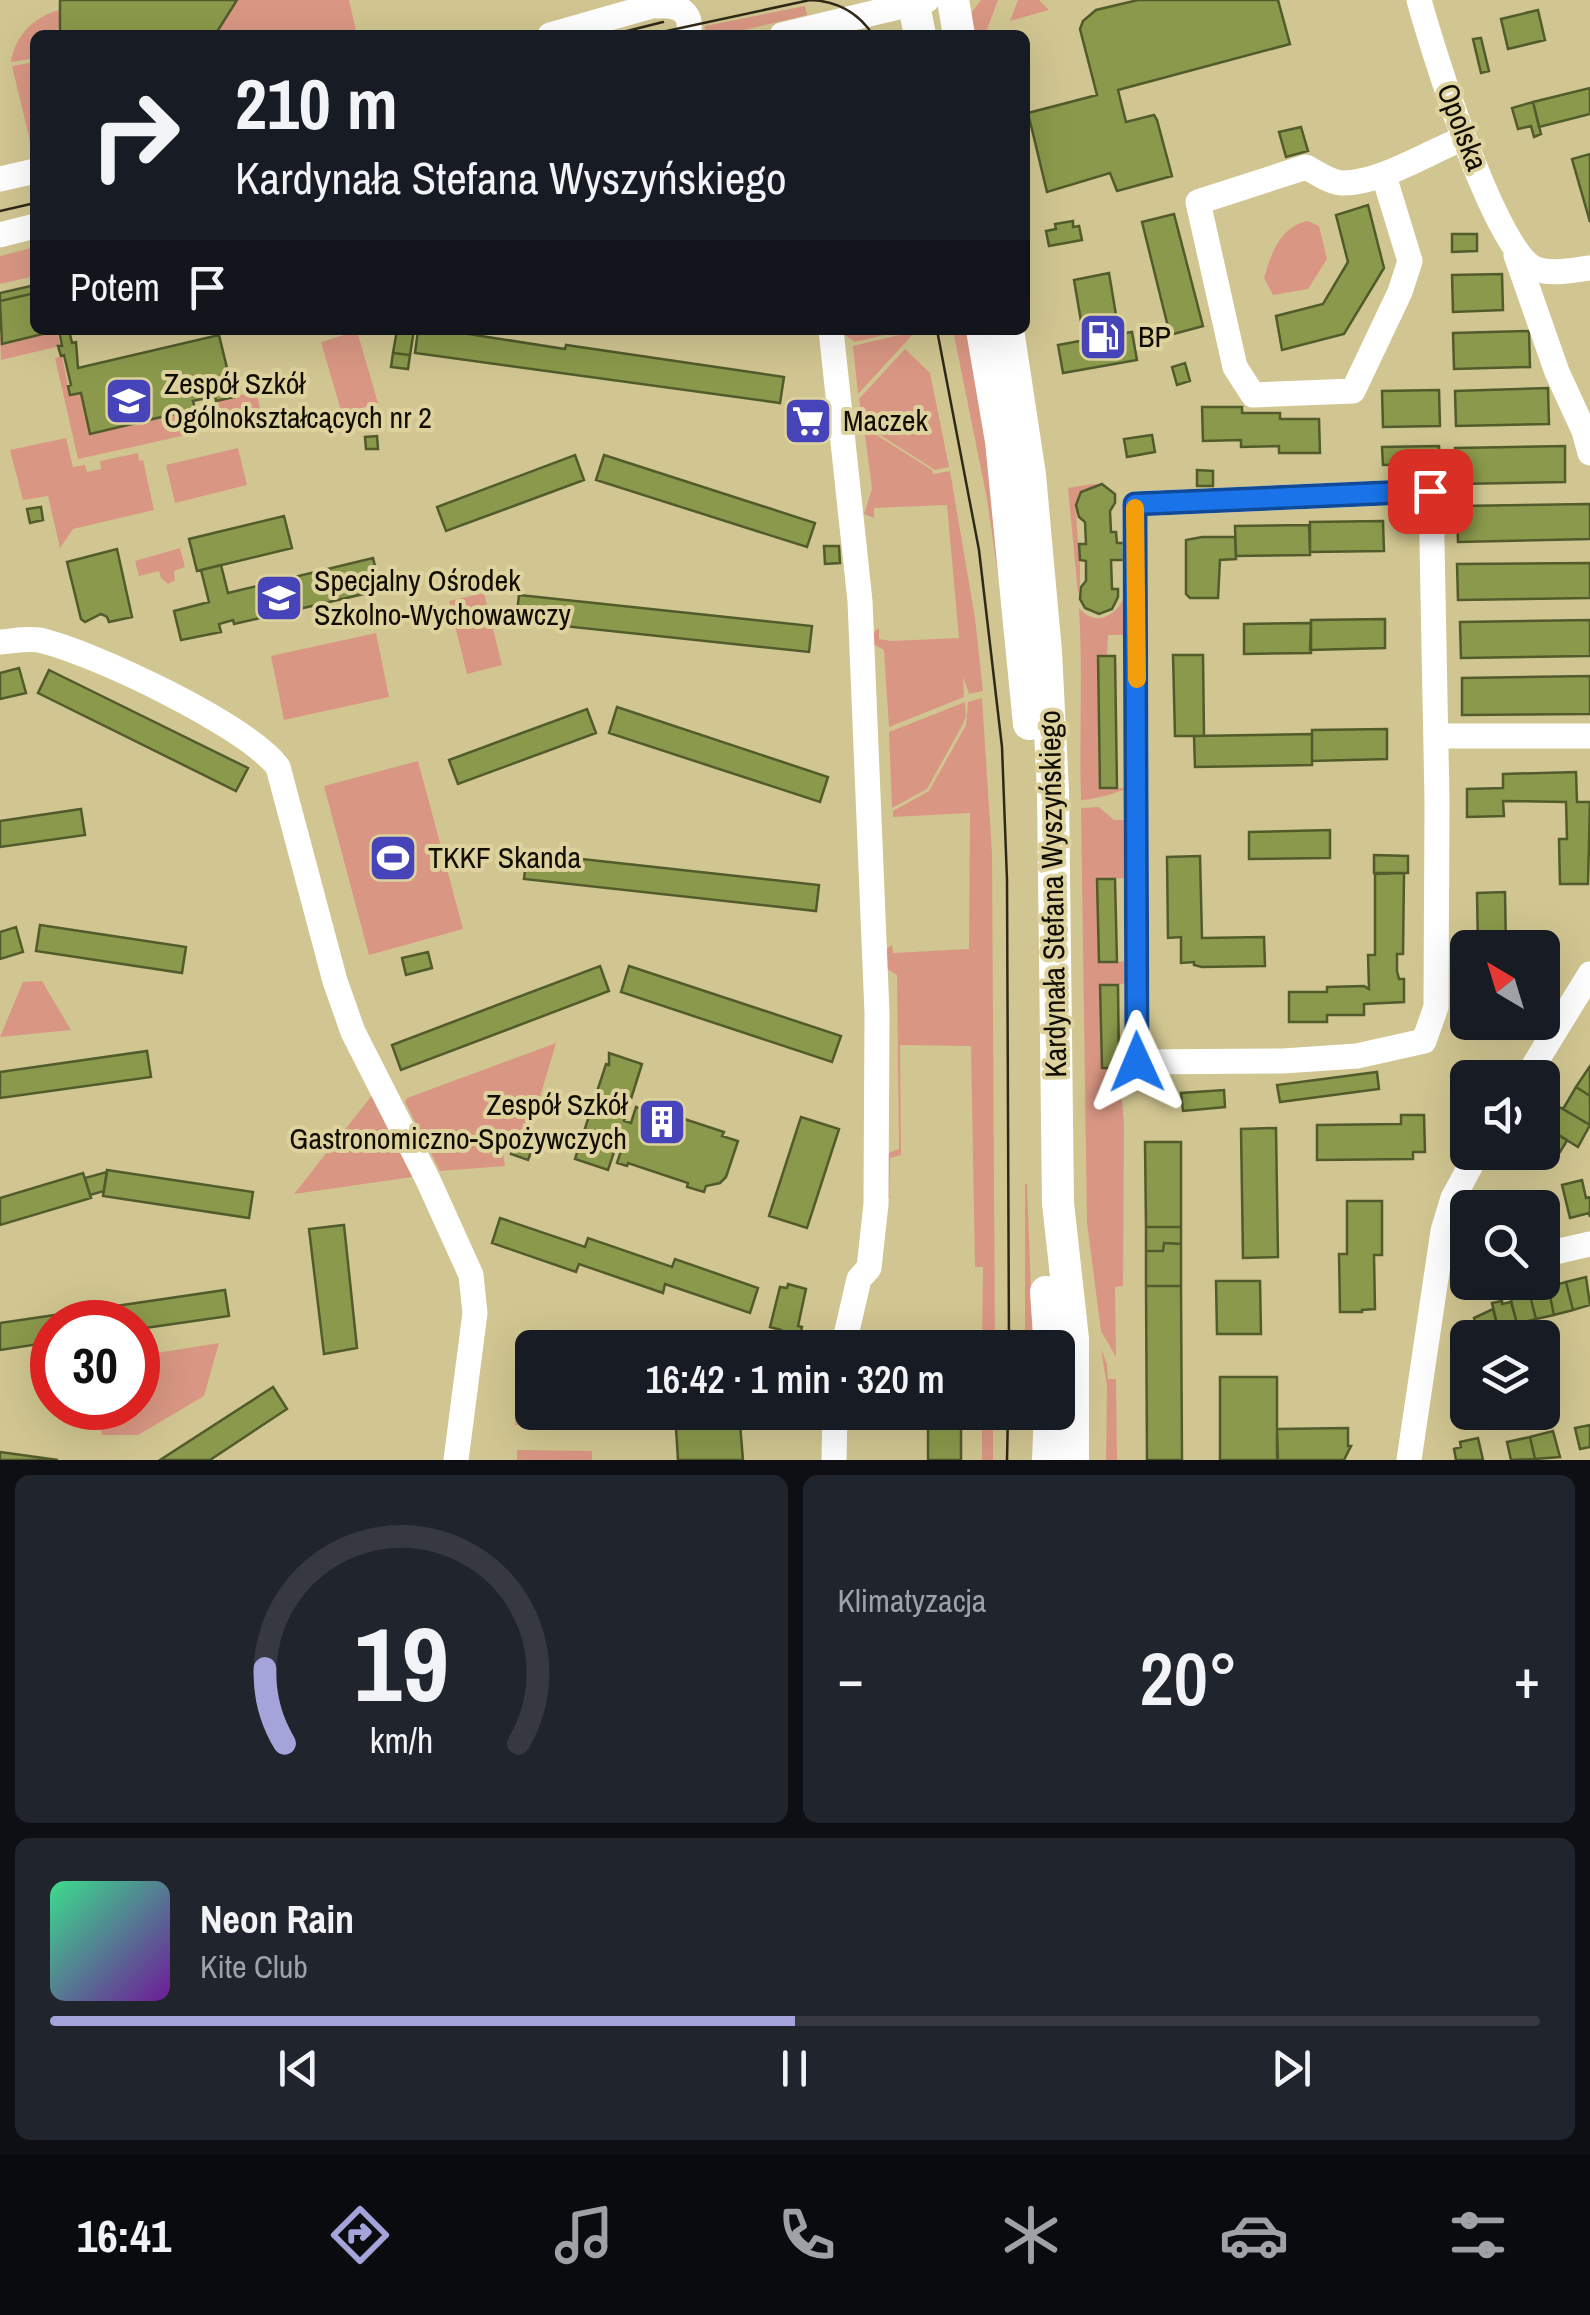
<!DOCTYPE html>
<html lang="pl">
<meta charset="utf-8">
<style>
:root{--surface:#171b24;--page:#20242c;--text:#f1f3f6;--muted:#9ea1a6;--line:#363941;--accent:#a4a4db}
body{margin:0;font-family:"Archivo Narrow",sans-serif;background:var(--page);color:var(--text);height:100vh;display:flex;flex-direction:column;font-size:38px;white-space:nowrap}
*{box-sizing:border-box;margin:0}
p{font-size:32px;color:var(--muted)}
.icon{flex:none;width:55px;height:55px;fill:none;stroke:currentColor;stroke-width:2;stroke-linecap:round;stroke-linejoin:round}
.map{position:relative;height:1460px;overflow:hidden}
.side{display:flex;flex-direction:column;gap:15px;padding:15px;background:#0d0f14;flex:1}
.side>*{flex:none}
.top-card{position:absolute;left:30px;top:30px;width:1000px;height:305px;border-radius:15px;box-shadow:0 10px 40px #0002;background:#171b24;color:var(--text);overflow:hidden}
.needle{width:65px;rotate:322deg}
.controls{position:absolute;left:1450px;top:930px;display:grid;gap:20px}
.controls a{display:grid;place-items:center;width:110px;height:110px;border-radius:15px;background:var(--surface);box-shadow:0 10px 40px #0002;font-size:50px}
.speed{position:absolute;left:30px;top:1300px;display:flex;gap:20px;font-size:50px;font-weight:700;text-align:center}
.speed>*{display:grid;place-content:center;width:130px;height:130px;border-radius:50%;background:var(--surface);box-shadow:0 10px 40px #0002;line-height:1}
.speed .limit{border:15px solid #d22;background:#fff;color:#111}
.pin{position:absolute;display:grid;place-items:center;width:85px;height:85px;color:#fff;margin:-42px;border-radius:20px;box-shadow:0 5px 15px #0006}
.me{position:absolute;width:110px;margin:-55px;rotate:359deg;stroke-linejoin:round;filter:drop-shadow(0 0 8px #0008)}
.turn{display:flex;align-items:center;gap:35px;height:210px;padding:0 40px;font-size:45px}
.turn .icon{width:130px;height:130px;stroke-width:2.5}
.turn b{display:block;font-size:70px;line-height:85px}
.then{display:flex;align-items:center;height:95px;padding:0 40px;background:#0003;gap:20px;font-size:38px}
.big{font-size:75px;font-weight:600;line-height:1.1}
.side .widget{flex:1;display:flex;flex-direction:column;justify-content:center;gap:15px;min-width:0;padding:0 35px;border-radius:15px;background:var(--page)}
.side .dial{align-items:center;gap:0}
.dial svg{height:260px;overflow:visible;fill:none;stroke:var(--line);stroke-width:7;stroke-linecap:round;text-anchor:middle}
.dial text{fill:var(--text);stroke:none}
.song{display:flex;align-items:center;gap:30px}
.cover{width:120px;height:120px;border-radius:15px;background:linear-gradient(135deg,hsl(150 70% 55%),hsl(280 70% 35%))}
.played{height:10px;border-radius:5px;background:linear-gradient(90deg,var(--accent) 50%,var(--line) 50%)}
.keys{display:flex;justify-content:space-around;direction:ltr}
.heat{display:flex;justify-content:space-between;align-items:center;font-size:55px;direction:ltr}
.side .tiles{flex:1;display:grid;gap:15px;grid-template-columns:1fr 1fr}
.widget:last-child{grid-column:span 2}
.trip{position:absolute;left:515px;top:1330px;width:560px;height:100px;border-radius:15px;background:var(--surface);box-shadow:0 10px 40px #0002;font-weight:600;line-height:100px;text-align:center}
.tab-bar{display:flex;height:160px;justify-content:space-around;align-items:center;background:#090b0e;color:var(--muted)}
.tab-bar .icon{width:70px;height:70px}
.tab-bar .active{color:var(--accent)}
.tab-bar b{font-size:45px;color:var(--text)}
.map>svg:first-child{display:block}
</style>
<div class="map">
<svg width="1590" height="1460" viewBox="0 0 1590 1460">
<rect width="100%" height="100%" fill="#d1c691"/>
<!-- green -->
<path fill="#d99783" d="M60 0H349L357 35H60V29H57L56 35H35V58L11 62C15 35 34 17 59 10Z
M981 0H998L985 35H968L972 12Z
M1018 0H1039L1049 10 1010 21Z
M805 6 807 15 723 35H704L705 26Z
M35 62V140L30 141 12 66Z
M1308 221 1319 226 1327 259 1308 289 1273 295 1264 278C1271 253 1281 226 1308 221Z
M35 247V276L0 284V256Z
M838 330H905L855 342Z
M953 330H972L979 368 1006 630 987 499Z
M57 331 60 346 1 360 0 335 3 344Z
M357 331 378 403 342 414 321 342Z
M916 331 858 394 853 346Z
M905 349 930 373 949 467 935 470 863 424 859 399Z
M62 356 70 395 81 393 91 434 195 409 200 432 78 459 55 358Z
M256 391 263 420 224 428 218 401Z
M864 427 932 470 933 474 950 471 975 618 983 691 969 694 963 677 964 697 889 727 884 650 873 644 872 634 879 628V639L891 641 959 638 947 505 874 508V518L864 514 872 489Z
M66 438 73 467 85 465 87 472 101 469 100 461 138 453 139 461 143 460 154 510 73 529 60 548 48 496 23 500 10 450Z
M238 448 247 485 175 503 166 465Z
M1092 484H1102L1081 492C1069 513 1086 567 1078 594L1068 488Z
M180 548 185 567 174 571 175 580 168 584 161 578 159 571 139 576 135 561Z
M484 593 502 665 467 674 449 601Z
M1123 600 1128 635H1108L1107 656 1097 657 1099 788H1129C1115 793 1098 799 1081 800 1079 735 1083 672 1079 608 1094 626 1113 618 1123 600Z
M376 633 389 697 284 720 271 656Z
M982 698 992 854 995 1347H982L983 1267H975L971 1046 900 1045 901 1155 890 1158 889 1196 894 1198 886 1196V1154L899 1149 897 975 887 969 885 950 892 945 893 953 969 949 970 813 893 817V811L929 791 966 725 968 702Z
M965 702 966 716 963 724 927 789 892 808 889 732Z
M418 761 463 929 369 955 324 786Z
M1099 807 1114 820H1126L1127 878 1098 879 1117 962 1129 960V983L1100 986 1102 1067 1127 1065 1132 1073 1120 1078 1124 1124 1123 1286 1115 1287 1116 1357 1101 1331 1087 1223 1081 808Z
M42 981 71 1030 0 1037 23 982Z
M556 1043 529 1134 512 1129 503 1154 505 1166 440 1171 405 1102 407 1098Z
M377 1089 419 1176 294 1194Z
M1025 1184H1027L1033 1347 1025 1348Z
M219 1343 204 1396 138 1435H102L97 1408H138V1356Z
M1101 1349 1107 1364 1108 1379H1116L1117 1460H1106L1107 1386Z
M516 1374 532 1375V1412L622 1413V1428L515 1425Z
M982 1413H993V1460H982Z
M517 1450 592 1451V1460H517Z"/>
<!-- building -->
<path fill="#8a994b" stroke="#525b2b" stroke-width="2.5" d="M60 0H237L215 35H60Z
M1138 0H1278L1290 44 1118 90 1126 122 1154 115 1157 120 1172 176 1117 191 1110 173 1047 192 1028 113 1097 95 1080 29 1083 21 1096 10Z
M1538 10 1545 40 1508 49 1501 19Z
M1481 38 1489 71 1481 73 1473 39Z
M1590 88V114L1539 127 1533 102Z
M1533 102 1541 134 1534 137 1531 126 1518 129 1512 108Z
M1301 127 1308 151 1286 157 1279 132Z
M1590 154V222L1572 159Z
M1368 205 1384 268 1344 334 1282 350 1276 316 1323 304 1348 262 1336 215Z
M1174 214 1203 326 1170 335 1142 222Z
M1073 221V227L1079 226 1082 240 1049 246 1046 231 1056 229 1055 224Z
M1452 234H1477V251L1452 252Z
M1109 273 1117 321 1082 327 1074 280Z
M1502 274 1503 310 1453 312 1452 275Z
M35 285V293L0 301V293Z
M35 293V330H59L2 344 0 301Z
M1117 321 1119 334 1132 332 1137 360 1063 373 1058 345 1085 340 1082 327Z
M59 330H69L72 343 76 342 78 368 219 335 234 397 216 401 215 396 193 401 195 409 90 434 81 393 70 395 68 386 71 385 64 355 61 356 58 346H62Z
M397 330H414L410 355 393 353Z
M418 330H443L565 349 566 345 784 377 780 403 415 353Z
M1529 331 1530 367 1454 369 1453 333Z
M393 353 410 355 408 369 391 367Z
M1185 363 1190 381 1177 385 1172 367Z
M1548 388 1549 424 1456 426 1455 391Z
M1439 390 1440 426 1383 427 1382 391Z
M817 402 821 437 799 440 795 404Z
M1202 407H1242V413H1280V419H1319L1320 453H1279V446L1241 447V440L1203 441Z
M1152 435 1155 452 1127 457 1124 439Z
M377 436 378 449H366L365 437Z
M1439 446 1440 464 1383 465 1382 447Z
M1565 446V482L1456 484 1455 448Z
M575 455 584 480 446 531 437 507Z
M604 455 815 523 807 547 596 480Z
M1197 470 1213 471V486H1197Z
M1102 484 1115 494V503L1110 511 1111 532H1116L1117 543H1124V560H1111L1112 589H1118V597L1112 609 1099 614 1085 608 1080 599 1081 587 1086 581V561L1080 560 1079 544H1086L1085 522 1079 517 1076 505 1081 492Z
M1590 504V539L1458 542 1457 506Z
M41 507 43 520 30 523 27 509Z
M284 516 292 548 197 571 189 539Z
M1383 521 1384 551 1310 552V522Z
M1309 525 1310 555 1236 556 1235 526Z
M1202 537H1235L1236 559 1220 560 1218 598H1190L1186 594V540Z
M824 546H839L840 563 825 564Z
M117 549 132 617 109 622 107 617 101 614 85 622 81 619 67 562Z
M373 558 381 590 234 624 233 620 219 624 221 632 181 640 174 611 209 602 201 570 221 565 228 593Z
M1590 563V598L1458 600 1457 564Z
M519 595 812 626 809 652 516 621Z
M1385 619V648L1310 650 1311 620Z
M1590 620V656L1461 658 1460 622Z
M1311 623V653L1244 654V624Z
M1173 655H1203L1204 736H1175Z
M1098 656H1115L1117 788H1100Z
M19 668 26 693 0 699V673Z
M49 670 248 768 236 791 38 693Z
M1590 676V714L1462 715V678Z
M617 707 828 777 820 802 609 733Z
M587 709 596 733 458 784 449 760Z
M1387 729V759L1312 761V730Z
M1312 734V765L1195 767 1194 736Z
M1576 772 1577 802H1590L1588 884H1560L1559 839H1567L1566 802 1503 801 1504 816 1467 817V789L1503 788V774Z
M81 809 85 835 0 847V821Z
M1330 830V858L1249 859V832Z
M527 853 819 885 816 911 524 879Z
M1374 855 1408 856V873H1374Z
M1200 856 1202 938 1264 937 1265 966 1202 967 1194 965V962L1181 963V937L1168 938 1167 857Z
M1404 873 1403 954H1397V971L1399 979H1404V1002L1364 1004V1015H1327V1022H1289V992H1327V987L1364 986 1369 989 1368 955H1375V874Z
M1097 879H1115L1117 962H1099Z
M1505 892 1506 948H1478L1477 893Z
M40 925 186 947 182 973 36 951Z
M16 927 23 952 0 959V932Z
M428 952 432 968 406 975 402 958Z
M600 966 609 991 401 1070 392 1045Z
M629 966 841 1036 832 1062 621 992Z
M1100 985H1118L1119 1068H1102Z
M147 1051 151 1077 0 1098V1072Z
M609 1053 642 1064 624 1121 631 1123 636 1107 643 1110 645 1106 724 1132 722 1136 738 1141 726 1177 720 1183 706 1186 704 1192 687 1187 688 1183 628 1163 627 1166 617 1163 623 1145 617 1143 608 1170 575 1159 606 1064 609 1065Z
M1590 1066V1096L1576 1087Z
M1377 1072 1379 1089 1280 1102 1277 1085Z
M1576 1087 1590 1096V1125L1563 1109Z
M1224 1090 1225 1107 1183 1111 1181 1093Z
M1549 1101 1590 1125 1578 1147 1542 1125V1111Z
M1401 1115H1424L1425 1152H1413V1159L1317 1160V1125L1401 1124Z
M801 1117 839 1129 807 1228 769 1216Z
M1542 1125 1567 1140 1565 1144 1558 1155 1539 1158 1535 1156 1532 1160 1519 1164 1514 1156 1517 1152H1542Z
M1276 1128 1278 1257 1243 1258 1241 1129Z
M517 1138 534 1145 528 1160 511 1154Z
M1145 1142H1181V1227H1146Z
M107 1170 253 1192 249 1218 103 1196Z
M107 1172 104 1191 90 1195 85 1178Z
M83 1173 91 1198 0 1225V1198Z
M1582 1180 1586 1198 1590 1197V1217L1589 1213 1570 1218 1562 1185Z
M1347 1201H1382V1255H1374L1375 1309 1362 1310V1312H1340L1339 1254H1347Z
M500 1218 585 1247 588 1238 672 1267 675 1259 758 1288 750 1313 665 1284 663 1293 579 1264 576 1272 492 1243Z
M344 1225 357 1348 324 1354 309 1229Z
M1146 1227H1181V1244L1164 1243 1163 1251H1146Z
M1164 1243 1181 1244V1286H1146V1251H1163Z
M1586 1277 1590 1305 1573 1310 1566 1282Z
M1216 1281H1260L1261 1334H1217Z
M1566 1282 1573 1310 1554 1315 1548 1287Z
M788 1284 806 1289 798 1326 802 1327 799 1339 780 1334 781 1330 770 1327 780 1287 787 1288Z
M1146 1286H1181L1182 1460H1147Z
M1548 1287 1554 1315 1536 1319 1529 1292Z
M225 1290 229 1316 138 1329V1322H52V1342L0 1350V1323Z
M1529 1292 1536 1319 1517 1324 1510 1296Z
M1502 1301V1304L1511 1302 1519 1331 1500 1336 1492 1303Z
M1493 1309 1500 1338H1468V1343L1465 1335 1478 1331 1474 1318Z
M1220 1377H1277V1460H1220Z
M273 1387 287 1409 210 1460H160Z
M675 1412H739L743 1460H678Z
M928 1412H961V1460H928Z
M1590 1425V1447L1580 1449 1575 1428Z
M1348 1428V1446H1351L1344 1460H1278L1277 1429Z
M1553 1431 1560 1457 1535 1459 1530 1437Z
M1530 1437 1535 1459 1511 1460 1507 1442Z
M1478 1438 1483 1460H1456L1454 1449 1461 1447 1460 1442Z
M0 1452 58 1460H0Z"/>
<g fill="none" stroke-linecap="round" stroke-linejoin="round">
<!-- minor -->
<path stroke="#fff" stroke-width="25" d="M1419 0C1432 47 1495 253 1536 269 1553 275 1573 270 1590 268
M657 6C678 4 694 12 688 35
M550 35 673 0
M782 35 927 0
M1384 176 1410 261 1400 292 1353 391 1253 395 1235 367 1198 202 1306 167C1317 173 1331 183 1343 183 1380 183 1427 153 1462 139
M0 179 35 171
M0 235 35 226
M1516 255 1557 372 1584 431 1590 453
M831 330 860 601 877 1013 876 1204 869 1268 859 1279 843 1348
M1431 491 1437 801 1436 1007 1424 1041 1357 1056 1283 1061 1137 1062 1135 504Z
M0 642C13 641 27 638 39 640 93 652 246 725 278 767L335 981 353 1032 428 1180 471 1275 475 1313 456 1460
M1436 736H1590
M1526 1078 1590 974
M1542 1255 1590 1244
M834 1460 835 1412
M1409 1460 1443 1231 1453 1198 1478 1152"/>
<!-- major -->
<path stroke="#fff" stroke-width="32" d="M913 0 920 35
M953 0 959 35
M982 330 1001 441 1029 724
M1008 330 1030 475 1046 652 1053 791 1058 1203 1073 1339V1460
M1046 1292 1050 1348
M1048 1460 1050 1412"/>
<!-- tram -->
<path stroke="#2f2a17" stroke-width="2.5" d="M611 35 663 22
M648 35 810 0C837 1 858 12 873 35
M0 211 35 203
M937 330 979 550 1002 747 1007 880 1009 1348
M1007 1460 1008 1412"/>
</g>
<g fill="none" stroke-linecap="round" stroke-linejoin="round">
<!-- route casing -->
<g stroke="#114b97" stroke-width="25">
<path id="route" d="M1137 1062 1135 504 1430 491"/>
</g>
<!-- route -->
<use href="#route" stroke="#1a73e8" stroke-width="18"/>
<!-- slow -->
<path stroke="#f59e0b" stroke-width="18" d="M1135 508 1137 679"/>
</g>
<!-- icons -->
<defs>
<g id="fuel-square" transform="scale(2.5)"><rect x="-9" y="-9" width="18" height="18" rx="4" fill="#4743b9" stroke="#ded39e"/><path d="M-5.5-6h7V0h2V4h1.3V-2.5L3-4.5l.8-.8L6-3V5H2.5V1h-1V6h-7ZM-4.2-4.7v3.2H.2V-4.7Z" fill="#fff"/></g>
<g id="school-square" transform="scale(2.5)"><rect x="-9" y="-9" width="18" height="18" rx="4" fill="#4743b9" stroke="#ded39e"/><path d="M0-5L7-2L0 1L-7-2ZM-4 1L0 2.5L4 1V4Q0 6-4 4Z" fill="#fff"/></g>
<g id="supermarket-square" transform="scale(2.5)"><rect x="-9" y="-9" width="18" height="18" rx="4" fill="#4743b9" stroke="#ded39e"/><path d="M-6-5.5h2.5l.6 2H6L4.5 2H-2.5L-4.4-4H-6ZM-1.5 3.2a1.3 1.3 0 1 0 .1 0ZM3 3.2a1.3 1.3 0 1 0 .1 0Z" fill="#fff"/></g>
<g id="stadium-square" transform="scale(2.5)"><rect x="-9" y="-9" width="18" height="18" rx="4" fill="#4743b9" stroke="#ded39e"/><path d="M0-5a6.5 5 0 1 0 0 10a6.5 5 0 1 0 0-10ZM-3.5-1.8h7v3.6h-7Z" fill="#fff"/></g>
<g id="building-square" transform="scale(2.5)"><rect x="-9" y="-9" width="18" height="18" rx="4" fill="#4743b9" stroke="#ded39e"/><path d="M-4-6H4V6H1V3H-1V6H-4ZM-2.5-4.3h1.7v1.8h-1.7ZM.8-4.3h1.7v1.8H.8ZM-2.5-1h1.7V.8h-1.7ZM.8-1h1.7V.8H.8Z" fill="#fff"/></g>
</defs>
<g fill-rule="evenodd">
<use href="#fuel-square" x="1103" y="337"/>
<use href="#school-square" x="129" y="401"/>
<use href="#supermarket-square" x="808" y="421"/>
<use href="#school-square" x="279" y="598"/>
<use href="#stadium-square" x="393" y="858"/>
<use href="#building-square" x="662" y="1122"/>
</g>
<g text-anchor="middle" stroke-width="8" stroke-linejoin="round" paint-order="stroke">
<!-- street labels -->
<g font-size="30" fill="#110d00" stroke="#ded39e">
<text transform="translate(1462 127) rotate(69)" y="10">Opolska</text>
<text transform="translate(1053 894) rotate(-91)" y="10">Kardynała Stefana Wyszyńskiego</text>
</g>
<!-- poi labels -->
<g font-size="30" fill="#110d00" stroke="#ded39e" text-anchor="start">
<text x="1138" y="347">BP</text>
<text x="164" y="394">Zespół Szkół<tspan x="164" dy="34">Ogólnokształcących nr 2</tspan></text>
<text x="843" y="431">Maczek</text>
<text x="314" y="591">Specjalny Ośrodek<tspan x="314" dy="34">Szkolno-Wychowawczy</tspan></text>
<text x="428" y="868">TKKF Skanda</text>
<text x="627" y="1115" text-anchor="end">Zespół Szkół<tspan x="627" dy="34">Gastronomiczno-Spożywczych</tspan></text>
</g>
</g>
</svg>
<div class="controls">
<a><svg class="needle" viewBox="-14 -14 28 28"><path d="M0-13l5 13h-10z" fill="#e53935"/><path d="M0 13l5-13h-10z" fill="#9ea1a6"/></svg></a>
<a><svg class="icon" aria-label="sound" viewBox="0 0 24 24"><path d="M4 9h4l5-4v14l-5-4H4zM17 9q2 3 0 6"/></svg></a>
<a><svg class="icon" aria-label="search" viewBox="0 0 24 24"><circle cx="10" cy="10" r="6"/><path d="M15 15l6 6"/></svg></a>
<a><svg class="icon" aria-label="layers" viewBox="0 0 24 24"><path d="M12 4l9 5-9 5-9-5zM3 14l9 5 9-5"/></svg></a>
</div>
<div class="speed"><div class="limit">30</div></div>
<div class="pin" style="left:1430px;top:491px;background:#d93025"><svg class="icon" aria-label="arrive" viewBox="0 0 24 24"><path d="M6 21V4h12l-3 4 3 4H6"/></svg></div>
<svg class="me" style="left:1137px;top:1062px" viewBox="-20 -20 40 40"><path d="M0-17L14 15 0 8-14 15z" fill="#1a73e8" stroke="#fff" stroke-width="4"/></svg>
<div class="trip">16:42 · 1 min · 320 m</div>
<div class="top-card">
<div class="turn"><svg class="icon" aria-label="right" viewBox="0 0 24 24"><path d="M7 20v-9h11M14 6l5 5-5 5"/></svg><div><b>210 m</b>Kardynała Stefana Wyszyńskiego</div></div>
<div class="then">Potem<svg class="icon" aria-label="arrive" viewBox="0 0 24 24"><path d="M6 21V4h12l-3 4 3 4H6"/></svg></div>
</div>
</div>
<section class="side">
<div class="tiles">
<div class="widget dial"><svg viewBox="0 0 100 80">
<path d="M14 69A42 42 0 1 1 86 69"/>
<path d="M14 69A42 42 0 0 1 8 46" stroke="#a4a4db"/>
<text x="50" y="56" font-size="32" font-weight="700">19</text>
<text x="50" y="72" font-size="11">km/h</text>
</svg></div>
<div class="widget"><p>Klimatyzacja</p>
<div class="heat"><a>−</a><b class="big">20°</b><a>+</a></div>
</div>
<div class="widget">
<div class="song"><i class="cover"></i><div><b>Neon Rain</b><p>Kite Club</p></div></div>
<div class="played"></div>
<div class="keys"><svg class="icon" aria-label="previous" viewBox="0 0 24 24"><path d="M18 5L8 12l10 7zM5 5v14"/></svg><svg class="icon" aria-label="pause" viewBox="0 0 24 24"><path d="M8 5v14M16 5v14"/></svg><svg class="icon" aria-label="next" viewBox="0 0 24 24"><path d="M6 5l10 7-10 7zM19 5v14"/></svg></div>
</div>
</div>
</section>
<nav class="tab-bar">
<b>16:41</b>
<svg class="icon active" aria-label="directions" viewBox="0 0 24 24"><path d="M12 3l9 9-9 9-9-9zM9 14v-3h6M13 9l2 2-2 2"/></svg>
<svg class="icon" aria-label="music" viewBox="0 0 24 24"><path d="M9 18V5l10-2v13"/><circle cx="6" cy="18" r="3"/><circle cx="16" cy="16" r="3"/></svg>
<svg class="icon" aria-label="phone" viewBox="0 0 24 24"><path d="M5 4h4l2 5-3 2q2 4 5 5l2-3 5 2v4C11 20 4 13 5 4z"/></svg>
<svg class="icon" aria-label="climate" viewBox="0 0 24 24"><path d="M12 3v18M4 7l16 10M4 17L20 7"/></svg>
<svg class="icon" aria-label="car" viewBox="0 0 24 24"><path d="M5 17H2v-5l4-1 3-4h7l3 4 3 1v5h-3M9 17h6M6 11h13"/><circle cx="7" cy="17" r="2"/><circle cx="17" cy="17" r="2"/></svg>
<svg class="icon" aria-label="filters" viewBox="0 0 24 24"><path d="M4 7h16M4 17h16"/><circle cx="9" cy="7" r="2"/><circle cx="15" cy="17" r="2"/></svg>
</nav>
